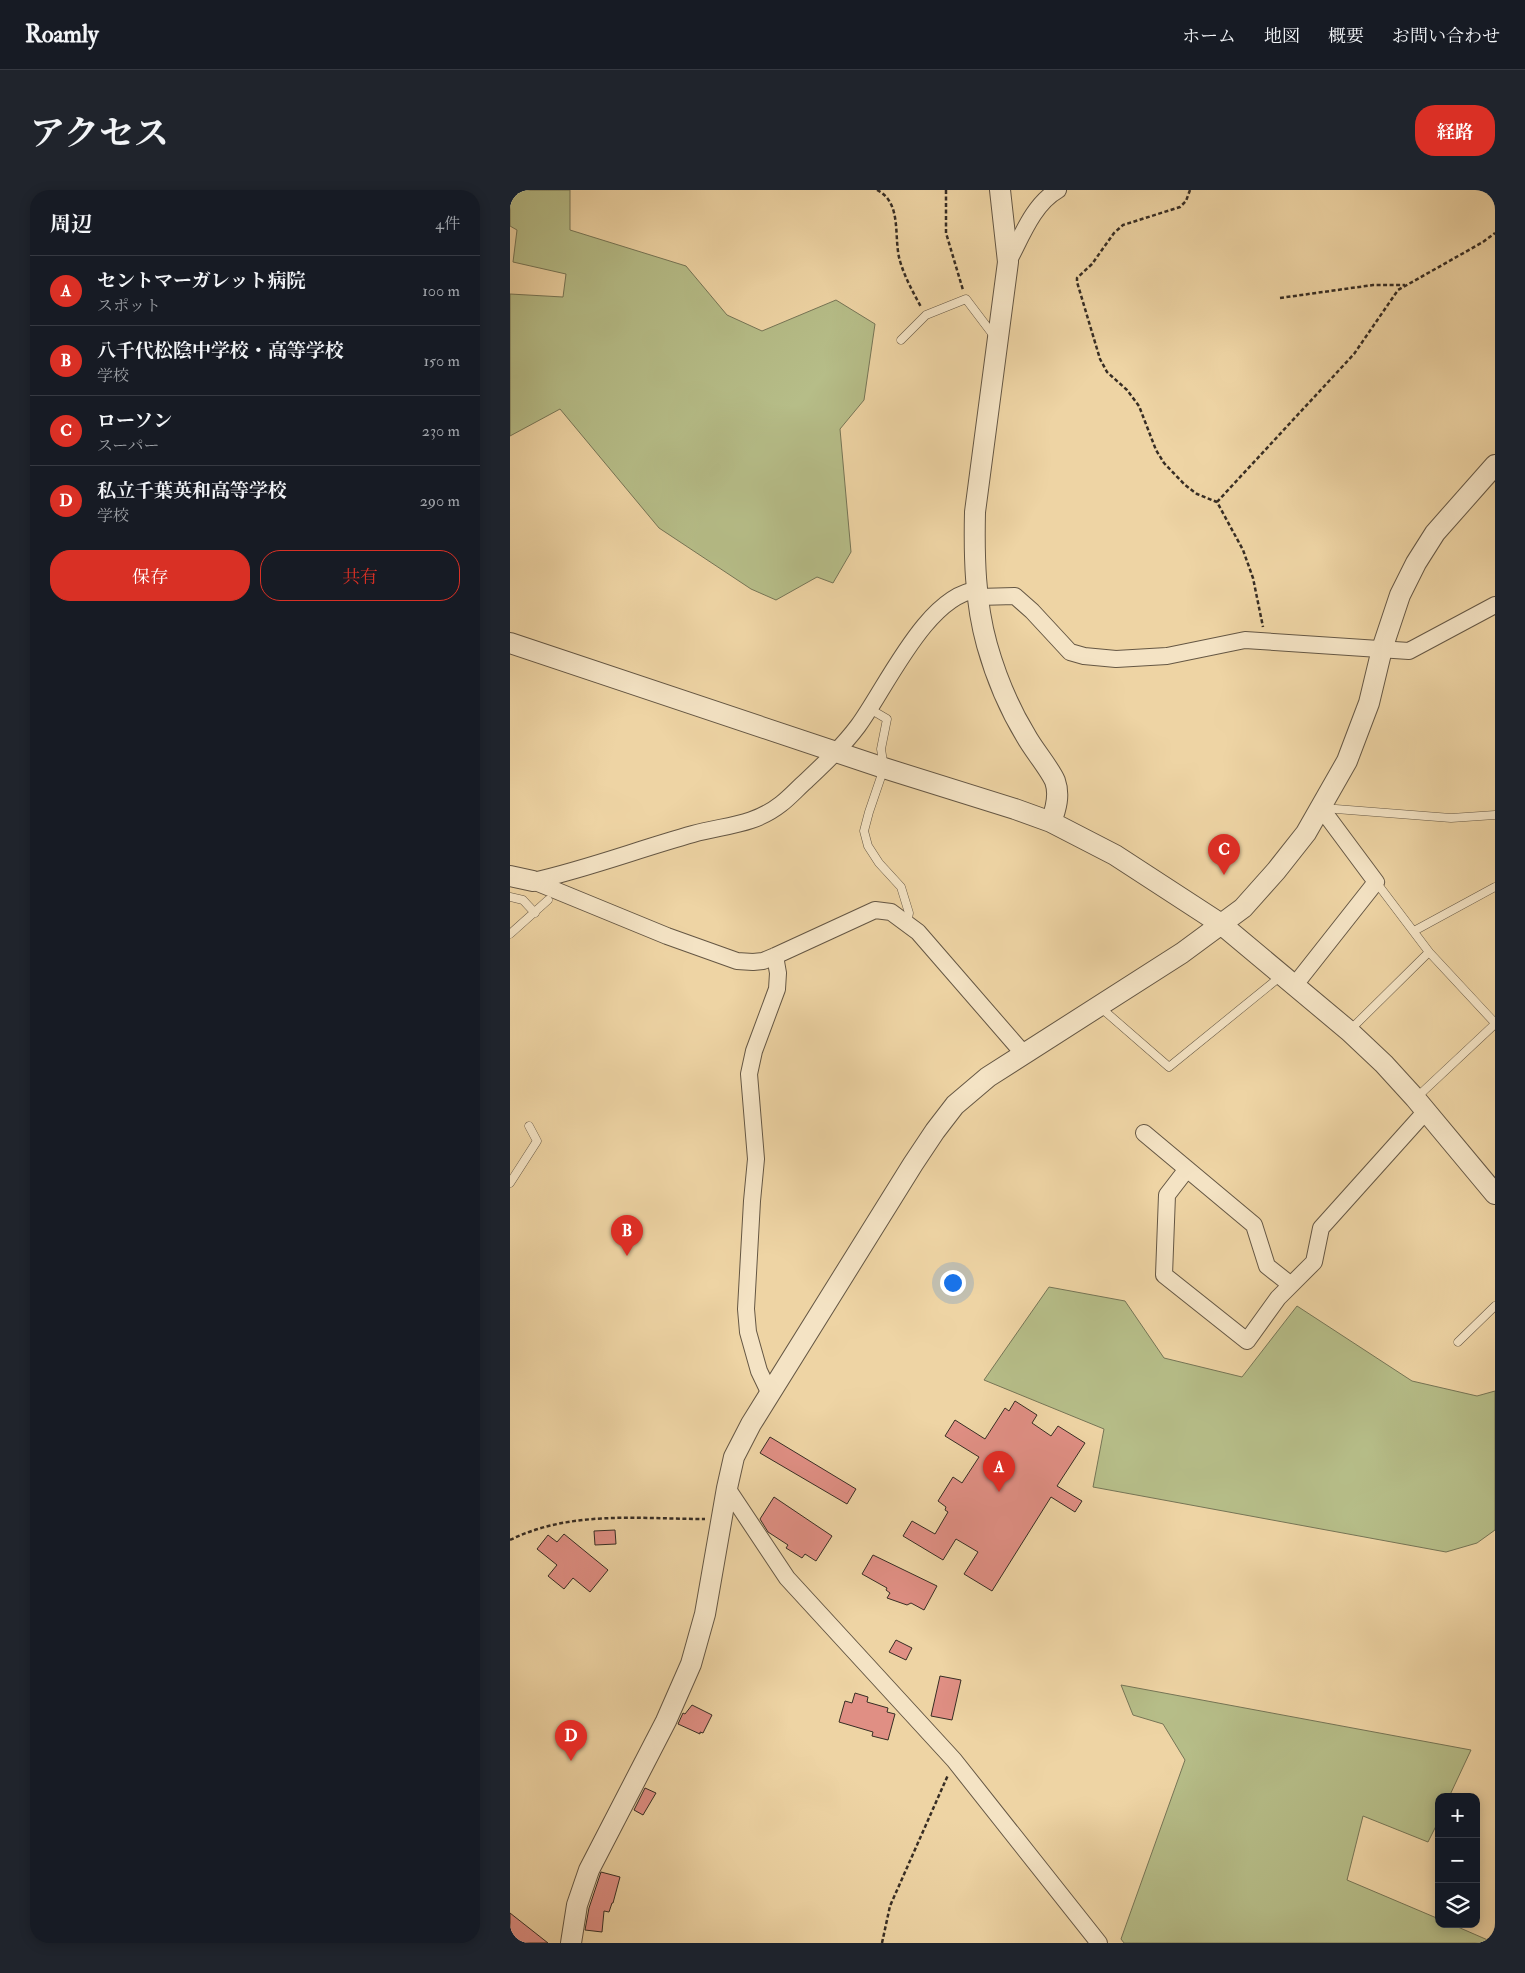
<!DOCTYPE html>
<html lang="ja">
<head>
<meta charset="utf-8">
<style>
	:root { --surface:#171b24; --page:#20242c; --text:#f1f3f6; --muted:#9ea1a6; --line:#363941; --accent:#d93025 }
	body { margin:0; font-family:"IM FELL Double Pica","Noto Serif JP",serif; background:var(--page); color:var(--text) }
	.controls { position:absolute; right:15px; bottom:15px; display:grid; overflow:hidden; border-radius:10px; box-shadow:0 2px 12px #0003 }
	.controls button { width:45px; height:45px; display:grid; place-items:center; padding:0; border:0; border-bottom:1px solid var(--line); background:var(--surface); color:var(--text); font:25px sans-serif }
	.you { position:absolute; left:442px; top:1092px; width:18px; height:18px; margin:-12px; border:4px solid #fff; border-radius:50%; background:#1a73e8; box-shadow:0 0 0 8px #1a73e833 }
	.badge { display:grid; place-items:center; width:32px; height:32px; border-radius:50%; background:var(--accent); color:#fff; font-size:16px; font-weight:700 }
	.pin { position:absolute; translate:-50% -41px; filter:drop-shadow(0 1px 2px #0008) }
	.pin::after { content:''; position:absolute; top:26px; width:18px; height:15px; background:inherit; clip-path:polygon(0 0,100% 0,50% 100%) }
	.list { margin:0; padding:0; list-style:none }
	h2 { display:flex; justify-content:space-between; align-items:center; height:65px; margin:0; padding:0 20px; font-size:21px }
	h2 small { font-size:16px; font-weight:400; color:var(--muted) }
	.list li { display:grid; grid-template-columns:32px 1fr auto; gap:15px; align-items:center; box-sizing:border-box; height:70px; padding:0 20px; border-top:1px solid var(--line) }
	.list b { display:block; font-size:19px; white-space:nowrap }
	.list p { margin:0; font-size:16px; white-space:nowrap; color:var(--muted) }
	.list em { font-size:16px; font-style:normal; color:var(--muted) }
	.actions { display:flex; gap:10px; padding:15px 20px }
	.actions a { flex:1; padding:11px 0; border:1px solid var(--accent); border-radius:20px; text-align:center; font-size:18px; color:var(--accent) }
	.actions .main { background:var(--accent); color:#fff }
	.icon { flex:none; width:28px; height:28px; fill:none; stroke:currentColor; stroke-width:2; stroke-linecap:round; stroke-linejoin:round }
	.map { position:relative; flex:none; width:985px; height:1753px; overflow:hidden; border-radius:20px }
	header { display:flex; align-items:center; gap:30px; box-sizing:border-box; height:70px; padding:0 25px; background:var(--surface); border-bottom:1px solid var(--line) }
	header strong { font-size:24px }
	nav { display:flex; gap:28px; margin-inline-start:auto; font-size:18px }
	.intro { display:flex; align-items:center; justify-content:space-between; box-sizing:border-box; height:120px; padding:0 30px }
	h1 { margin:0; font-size:35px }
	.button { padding:12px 22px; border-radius:20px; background:var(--accent); color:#fff; font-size:18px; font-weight:700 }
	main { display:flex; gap:30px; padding:0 30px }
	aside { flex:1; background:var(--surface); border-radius:20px; box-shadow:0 2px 12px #0003 }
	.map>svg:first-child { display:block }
</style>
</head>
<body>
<header>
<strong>Roamly</strong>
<nav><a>ホーム</a><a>地図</a><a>概要</a><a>お問い合わせ</a></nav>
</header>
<div class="intro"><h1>アクセス</h1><a class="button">経路</a></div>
<main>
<aside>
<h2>周辺<small>4件</small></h2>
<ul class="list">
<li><span class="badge">A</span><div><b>セントマーガレット病院</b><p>スポット</p></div><em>100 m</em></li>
<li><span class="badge">B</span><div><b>八千代松陰中学校・高等学校</b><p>学校</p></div><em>150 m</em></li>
<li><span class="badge">C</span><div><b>ローソン</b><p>スーパー</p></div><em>230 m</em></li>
<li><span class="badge">D</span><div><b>私立千葉英和高等学校</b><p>学校</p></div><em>290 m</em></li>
</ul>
<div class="actions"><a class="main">保存</a><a>共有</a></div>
</aside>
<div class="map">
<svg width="985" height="1753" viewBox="0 0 985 1753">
	<rect width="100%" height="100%" fill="#eed4a4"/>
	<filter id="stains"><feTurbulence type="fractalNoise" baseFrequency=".004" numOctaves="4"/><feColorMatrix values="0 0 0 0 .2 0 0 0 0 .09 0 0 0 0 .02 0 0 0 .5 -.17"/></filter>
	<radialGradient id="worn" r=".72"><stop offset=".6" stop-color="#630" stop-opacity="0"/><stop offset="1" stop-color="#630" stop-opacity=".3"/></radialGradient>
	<path fill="#b6bd88" stroke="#767556" d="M0,0H60V40L176,76L217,125L252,141L326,110L365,134L354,210L330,239L341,362L323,393L307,387L266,410L241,399L149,338L50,219L0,246V104L53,107L56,84L3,72L7,40L0,36Z
		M539,1097L615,1111L654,1168L732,1187L787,1116L902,1191L967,1206L985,1201V1340L967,1353L936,1362L583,1297L594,1239L474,1190Z
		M611,1495L961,1560L939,1607H929V1630L918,1652L853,1626L837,1690L929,1729V1734H941L980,1751L979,1753H614L611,1749L675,1570L653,1534L623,1525Z"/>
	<path fill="#e08f84" stroke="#372d24" d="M505,1211L527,1225L522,1233L541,1246L548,1236L575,1253L547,1296L572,1311L565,1322L541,1307L482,1401L454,1384L468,1362L446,1349L433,1370L393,1346L402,1331L425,1344L438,1322L435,1320L436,1317L428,1311L443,1287L452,1293L469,1267L435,1246L445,1230L475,1249L495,1218L499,1221Z
		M260,1247L346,1299L337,1314L250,1263Z
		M264,1307L322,1346L306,1371L295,1364L292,1368L276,1358L278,1355L258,1342L250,1329Z
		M105,1340L106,1354L85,1355L84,1341Z
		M54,1344L98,1380L80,1402L63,1388L54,1399L38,1386L47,1375L27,1359L38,1345L47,1352Z
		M363,1365L427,1396L414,1420L401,1413L397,1415L377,1408L380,1403L376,1400L377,1398L352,1384Z
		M386,1450L402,1458L396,1470L379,1462Z
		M430,1486L451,1490L442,1530L421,1526Z
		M345,1503L358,1507L357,1512L378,1518L377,1522L385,1524L378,1550L362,1546L363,1542L329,1532L335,1511L342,1513Z
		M182,1515L202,1525L193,1543L190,1542V1544L168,1534L173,1523L175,1524Z
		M135,1598L146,1603L133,1625L124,1620Z
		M91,1682L110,1687L103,1713H102L99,1722L94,1721L92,1742L75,1740L79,1718Z
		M0,1723L38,1753H0Z"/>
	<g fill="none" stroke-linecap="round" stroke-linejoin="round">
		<g stroke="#655744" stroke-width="9">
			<path id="service" d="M391,150L416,125L456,109L484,146
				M360,519L377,529L371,559L374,578L359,622L354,641L358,656L369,673L391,697L399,723L397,733
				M813,618L941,628L985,625
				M866,692L919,762L985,833
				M0,707L13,710L25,723
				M904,741L985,697
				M0,744L38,710
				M590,817L659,877L771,786
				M840,840L919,762
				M906,908L985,834
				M0,993L27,951L19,936
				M948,1152L985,1116"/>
		</g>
		<g stroke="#655744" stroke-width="18">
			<path id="minor" d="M498,72C511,48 523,14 548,0
				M468,407L505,406L522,421L560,462L574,466L606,469L657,466L735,450L899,461L985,415
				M23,691L157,746L227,771L243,772L253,771L265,766L365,720L381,722L408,742L513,863
				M23,691C77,679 129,659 183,644C215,635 243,636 271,614C280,607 288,598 296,591C315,573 333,556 348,536C376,498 417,405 467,400
				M784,796L866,692L811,618
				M634,943L744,1035L757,1076L781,1095
				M677,979L657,1005L654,1085L737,1151L768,1108L804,1072L811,1038L916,921
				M260,1204L249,1181L238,1142L236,1119L242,1011L246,969L239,884L244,861L267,799L268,783L265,766
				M217,1298L277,1388L444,1570L589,1753"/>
		</g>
		<g stroke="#655744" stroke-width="22">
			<path id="tertiary" d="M490,0L498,72L465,322C464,367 465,412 477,455C486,487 499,518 516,546C523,559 540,579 545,591C550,605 546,619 541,632
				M0,453L374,578L505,619L541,632L605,665L711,734L839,841L874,874L905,908L985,1004
				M0,686L23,691
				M61,1753L67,1715L79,1680L156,1531L181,1474L195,1424L217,1298L224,1267L241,1234L403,974L425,941L445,915L478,887L672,763L733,718L766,681L796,643L837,571L859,513L872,459L890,405L906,373L925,343L985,275"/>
		</g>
		<path stroke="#372d24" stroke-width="2.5" stroke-dasharray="4 2.5" stroke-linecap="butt" d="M367,0C393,13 383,48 390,71C395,88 403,102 411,117
			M436,0V43L453,100
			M680,0L676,11L670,17L613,35L604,43L582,74L567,88V92L590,169L597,182L617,200L629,216L646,260L654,273L675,295L687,304L707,312L733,360L743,388L753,437
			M770,108L863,95H895
			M707,312L844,164L888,100L973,52L985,43
			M0,1350C61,1320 129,1329 195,1329
			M372,1753L380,1716L438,1585"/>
		<use href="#service" stroke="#f4e3c4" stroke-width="8"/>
		<use href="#minor" stroke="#f4e3c4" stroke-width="16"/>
		<use href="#tertiary" stroke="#f4e3c4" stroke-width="20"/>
	</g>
	<rect width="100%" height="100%" filter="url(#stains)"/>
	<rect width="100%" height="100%" fill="url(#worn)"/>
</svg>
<div class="controls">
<button>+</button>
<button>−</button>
<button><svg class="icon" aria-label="layers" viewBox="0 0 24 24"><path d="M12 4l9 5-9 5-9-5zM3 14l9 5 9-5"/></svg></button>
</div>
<div class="you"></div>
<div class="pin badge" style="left:489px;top:1302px">A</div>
<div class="pin badge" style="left:117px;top:1066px">B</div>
<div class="pin badge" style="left:714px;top:685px">C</div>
<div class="pin badge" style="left:61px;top:1571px">D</div>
</div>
</main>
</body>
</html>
